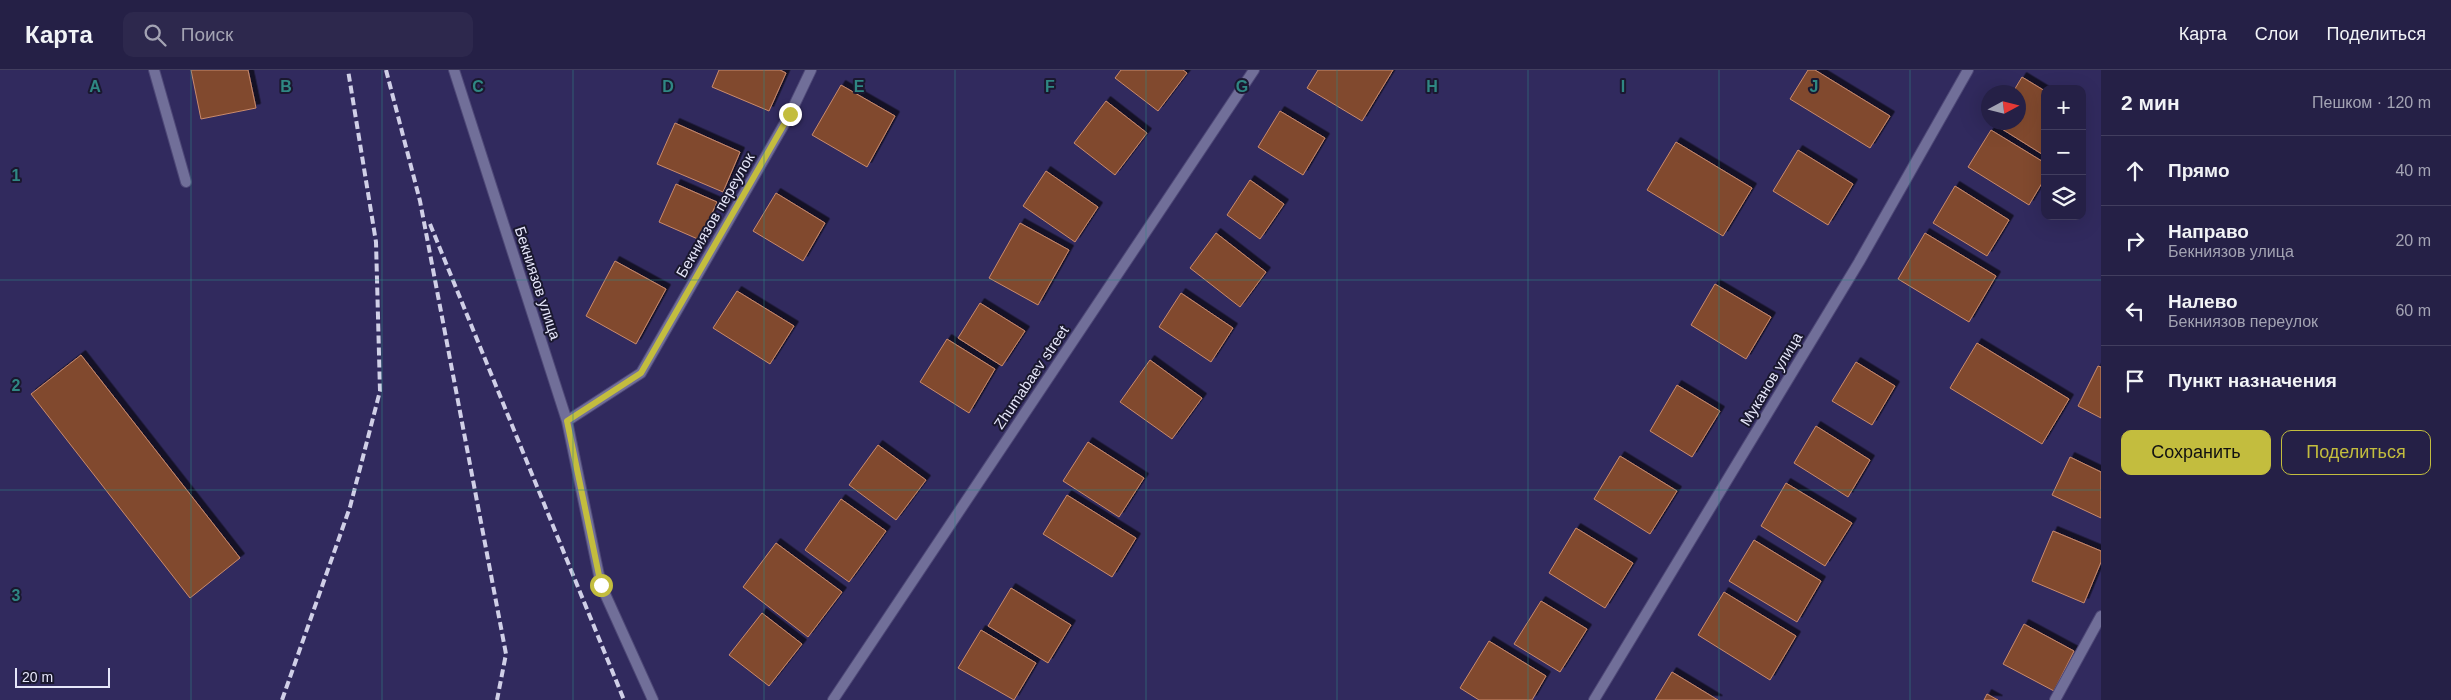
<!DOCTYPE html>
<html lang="ru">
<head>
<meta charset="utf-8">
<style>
	:root { --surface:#252046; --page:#2d284d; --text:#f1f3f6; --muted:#a3a3b3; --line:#423e5f; --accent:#c3bd3e }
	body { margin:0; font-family:Helvetica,sans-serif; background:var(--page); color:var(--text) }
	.controls { position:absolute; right:15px; top:15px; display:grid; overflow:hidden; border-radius:10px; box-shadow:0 5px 20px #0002 }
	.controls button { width:45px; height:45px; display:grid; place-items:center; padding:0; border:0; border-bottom:1px solid var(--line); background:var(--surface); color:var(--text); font:25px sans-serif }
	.compass { position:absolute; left:1981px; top:15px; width:45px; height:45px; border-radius:50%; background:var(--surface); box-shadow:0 5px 20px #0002; rotate:83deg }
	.scale { position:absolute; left:15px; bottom:12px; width:95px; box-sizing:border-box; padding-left:5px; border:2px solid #e6e6fa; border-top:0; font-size:14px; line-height:18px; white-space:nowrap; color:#e6e6fa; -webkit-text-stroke:4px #1a182f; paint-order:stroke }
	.stop { position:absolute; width:15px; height:15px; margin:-11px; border:4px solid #c3bd3e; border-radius:50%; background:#fff }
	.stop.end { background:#c3bd3e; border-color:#fff; box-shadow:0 1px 5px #0008 }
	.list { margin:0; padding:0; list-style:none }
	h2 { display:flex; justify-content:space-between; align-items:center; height:65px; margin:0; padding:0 20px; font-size:21px }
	h2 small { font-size:16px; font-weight:400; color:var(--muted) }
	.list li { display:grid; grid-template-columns:32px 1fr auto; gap:15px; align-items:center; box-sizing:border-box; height:70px; padding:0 20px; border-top:1px solid var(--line) }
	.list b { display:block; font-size:19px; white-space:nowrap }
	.list p { margin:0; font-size:16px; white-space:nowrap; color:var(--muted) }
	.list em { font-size:16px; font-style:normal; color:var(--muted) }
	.actions { display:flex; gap:10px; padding:15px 20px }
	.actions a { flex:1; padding:11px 0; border:1px solid var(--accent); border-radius:10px; text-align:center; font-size:18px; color:var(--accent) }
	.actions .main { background:var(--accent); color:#111 }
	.icon { flex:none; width:28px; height:28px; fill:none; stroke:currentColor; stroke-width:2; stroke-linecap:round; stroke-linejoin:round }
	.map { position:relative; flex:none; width:2101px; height:630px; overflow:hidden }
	header { display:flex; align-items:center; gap:30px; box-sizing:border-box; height:70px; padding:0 25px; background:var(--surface); border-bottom:1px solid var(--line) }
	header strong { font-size:24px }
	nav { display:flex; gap:28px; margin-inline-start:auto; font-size:18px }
	.search { width:350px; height:45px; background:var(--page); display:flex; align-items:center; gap:12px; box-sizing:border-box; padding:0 18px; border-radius:10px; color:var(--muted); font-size:19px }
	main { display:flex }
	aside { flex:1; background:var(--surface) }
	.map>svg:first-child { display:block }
</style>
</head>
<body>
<header>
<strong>Карта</strong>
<div class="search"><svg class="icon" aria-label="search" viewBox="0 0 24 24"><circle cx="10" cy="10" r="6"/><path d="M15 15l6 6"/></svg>Поиск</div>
<nav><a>Карта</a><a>Слои</a><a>Поделиться</a></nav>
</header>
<main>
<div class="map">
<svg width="2101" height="630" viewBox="0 0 2101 630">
	<defs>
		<filter id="shadow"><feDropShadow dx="4.5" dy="-4.5" stdDeviation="0" flood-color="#0009"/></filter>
	</defs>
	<rect width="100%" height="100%" fill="#312a5e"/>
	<path fill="#814a2f" stroke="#ca8a6c" filter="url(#shadow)" d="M191,0H248L256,38L201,49Z
		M719,0H780L786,3L769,41L712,17Z
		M1121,0H1183L1187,3L1158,41L1115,8Z
		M1318,0H1393L1362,51L1307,18Z
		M1808,0H1815L1890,46L1870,78L1790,29Z
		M2022,7L2045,21V86L1994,54L2018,52V22H2013Z
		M841,15L895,46L867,97L812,65Z
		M1106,31L1147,63L1115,105L1074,73Z
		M1280,41L1325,68L1303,105L1258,77Z
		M675,53L740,82L723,122L657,94Z
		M1991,60L2045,93V108L2029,135L1968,97Z
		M1676,72L1752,118L1723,166L1647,120Z
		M1798,80L1853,114L1828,155L1773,121Z
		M1046,101L1098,137L1075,172L1023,136Z
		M1250,110L1284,134L1260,169L1227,145Z
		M676,114L717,132L700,170L659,152Z
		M1955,116L2009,150L1987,186L1933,153Z
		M776,123L825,153L803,191L753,161Z
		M1020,153L1069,180L1038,235L989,208Z
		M1216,163L1266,202L1240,237L1190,198Z
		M1925,163L1996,206L1969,252L1898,209Z
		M615,191L666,219L636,274L586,246Z
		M1715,214L1771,247L1746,289L1691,255Z
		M737,221L794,256L770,294L713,258Z
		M1181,223L1233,258L1211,292L1159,257Z
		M980,233L1025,261L1002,296L958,268Z
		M947,269L995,299L969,343L920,312Z
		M1977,273L2069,329L2042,374L1950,318Z
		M81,285L240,488L190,528L31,324Z
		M1150,290L1202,328L1172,369L1120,332Z
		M1856,292L1895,316L1872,355L1832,331Z
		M2098,296L2101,297V348L2078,336Z
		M1677,315L1720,341L1692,387L1650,361Z
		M1816,356L1870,390L1848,427L1794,393Z
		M1088,372L1144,408L1119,447L1063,411Z
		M878,375L926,410L896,450L849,415Z
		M1620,386L1677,421L1650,464L1594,429Z
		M2070,387L2101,402V448L2052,425Z
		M1786,413L1852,453L1825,496L1761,456Z
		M1067,425L1136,468L1112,507L1043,464Z
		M841,429L886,461L849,512L805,480Z
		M1576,458L1633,493L1605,538L1549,503Z
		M2053,461L2101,481V492L2084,533L2032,511Z
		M1754,470L1821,511L1797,552L1729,511Z
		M776,473L842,522L808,567L743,517Z
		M1011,518L1071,555L1048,593L988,556Z
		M1724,522L1796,566L1770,610L1698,565Z
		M1541,531L1587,559L1560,602L1514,574Z
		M762,543L802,574L769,616L729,585Z
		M2024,554L2074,581L2054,621L2003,594Z
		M981,560L1036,593L1014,630L958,598Z
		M1489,571L1546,606L1532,630H1479L1460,618Z
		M1672,602L1718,630H1655Z
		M1987,624L1998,630H1984Z"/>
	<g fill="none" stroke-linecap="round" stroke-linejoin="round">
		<g stroke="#4e4877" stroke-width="12">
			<path id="lane" d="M154,0L186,112"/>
		</g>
		<g stroke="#4e4877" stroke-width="12">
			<path id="street" d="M454,0L567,351L641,303L790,44L811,0
				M567,351L601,515L653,630
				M833,630L1254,0
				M1594,630L1859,192L1968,0
				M2055,630L2101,546"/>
		</g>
		<use href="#lane" stroke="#716f99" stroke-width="10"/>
		<use href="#street" stroke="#716f99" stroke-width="10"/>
		<path stroke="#d0cfe7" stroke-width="4" stroke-dasharray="8 4" stroke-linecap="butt" d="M386,0L420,131L506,584L497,630
			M430,154L624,630
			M282,630L350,437L380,321L376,172L348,0"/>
	</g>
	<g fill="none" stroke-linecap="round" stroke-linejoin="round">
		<path stroke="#c3bd3e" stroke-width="6" d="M601,515L567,351L641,303L790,44"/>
	</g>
	<path fill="none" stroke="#2f8783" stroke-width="1" stroke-opacity="0.55" d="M191,0V630M382,0V630M573,0V630M764,0V630M955,0V630M1146,0V630M1337,0V630M1528,0V630M1719,0V630M1910,0V630M0,210H2101M0,420H2101"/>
	<g text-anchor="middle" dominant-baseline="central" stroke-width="4" stroke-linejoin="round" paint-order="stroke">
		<g font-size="15" fill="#e6e6fa" stroke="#1a182f">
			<text transform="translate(715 145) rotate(-60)">Бекниязов переулок</text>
			<text transform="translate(538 213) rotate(72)">Бекниязов улица</text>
			<text transform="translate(1031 307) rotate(-56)">Zhumabaev street</text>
			<text transform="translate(1771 309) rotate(-59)">Муканов улица</text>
		</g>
	</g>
	<g font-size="16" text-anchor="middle" font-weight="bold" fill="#2f8783" stroke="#1a182f" stroke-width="4" stroke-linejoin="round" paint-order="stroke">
		<text x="95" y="22">A</text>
		<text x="286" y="22">B</text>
		<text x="478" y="22">C</text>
		<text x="668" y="22">D</text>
		<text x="859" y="22">E</text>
		<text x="1050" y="22">F</text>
		<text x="1242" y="22">G</text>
		<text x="1432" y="22">H</text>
		<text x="1623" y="22">I</text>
		<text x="1814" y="22">J</text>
		<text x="16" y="111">1</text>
		<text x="16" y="321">2</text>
		<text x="16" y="531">3</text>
	</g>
</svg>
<div class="controls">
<button>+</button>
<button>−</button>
<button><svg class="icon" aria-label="layers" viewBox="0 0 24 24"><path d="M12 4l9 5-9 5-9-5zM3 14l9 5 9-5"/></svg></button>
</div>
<svg class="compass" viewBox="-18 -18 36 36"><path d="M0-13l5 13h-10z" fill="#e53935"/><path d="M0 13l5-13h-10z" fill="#a3a3b3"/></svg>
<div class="scale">20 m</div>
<div class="stop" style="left:601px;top:515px"></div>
<div class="stop end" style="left:790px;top:44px"></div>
</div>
<aside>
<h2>2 мин<small>Пешком · 120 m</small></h2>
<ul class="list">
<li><svg class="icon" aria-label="ahead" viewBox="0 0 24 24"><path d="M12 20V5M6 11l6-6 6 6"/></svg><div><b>Прямо</b></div><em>40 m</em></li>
<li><svg class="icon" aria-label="right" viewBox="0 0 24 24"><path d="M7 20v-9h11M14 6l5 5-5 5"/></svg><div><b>Направо</b><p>Бекниязов улица</p></div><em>20 m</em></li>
<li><svg class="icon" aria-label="left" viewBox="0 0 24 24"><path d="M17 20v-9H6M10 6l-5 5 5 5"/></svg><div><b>Налево</b><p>Бекниязов переулок</p></div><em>60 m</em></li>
<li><svg class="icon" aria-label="arrive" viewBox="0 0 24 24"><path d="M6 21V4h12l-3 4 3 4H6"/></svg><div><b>Пункт назначения</b></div></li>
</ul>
<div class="actions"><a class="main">Сохранить</a><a>Поделиться</a></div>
</aside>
</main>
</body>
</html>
